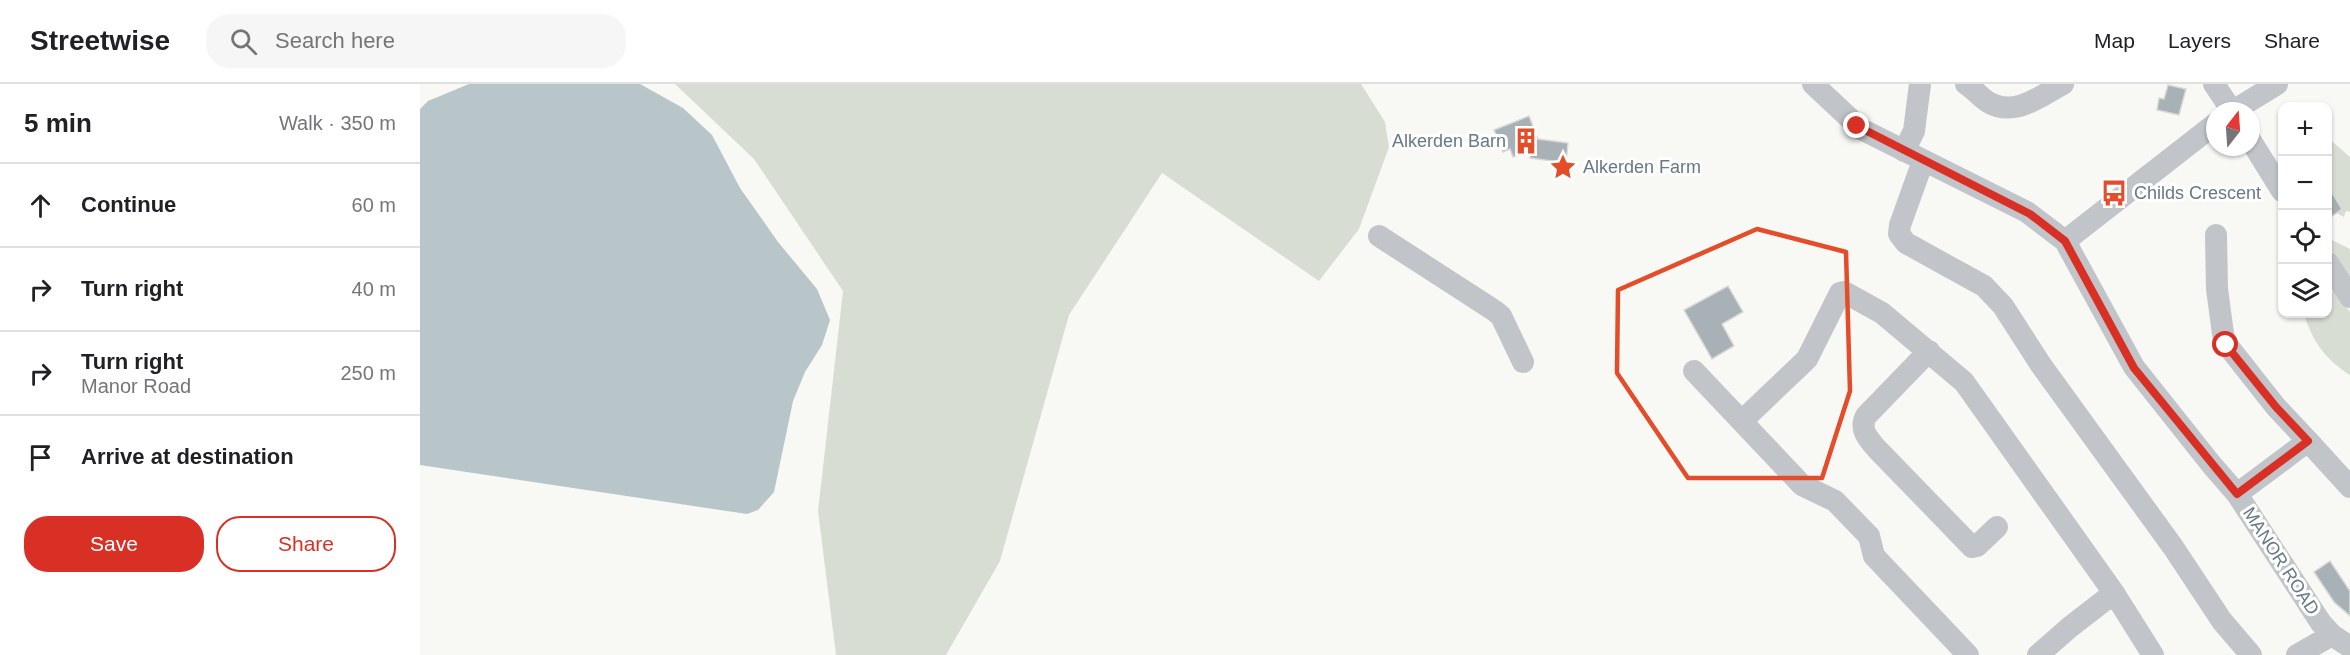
<!DOCTYPE html>
<html lang="en">
<head>
<meta charset="utf-8">
<style>
	:root { --surface:#fff; --page:#f6f6f6; --text:#202124; --muted:#757577; --line:#e0e0e0; --accent:#d93025 }
	body { margin:0; font-family:Helvetica,sans-serif; background:var(--page); color:var(--text) }
	.controls { position:absolute; right:18px; top:18px; display:grid; overflow:hidden; border-radius:12px; box-shadow:0 2px 4px #0004 }
	.controls button { width:54px; height:54px; display:grid; place-items:center; padding:0; border:0; border-bottom:2px solid var(--line); background:var(--surface); color:var(--text); font:30px sans-serif }
	.compass { position:absolute; left:1786px; top:18px; width:54px; height:54px; border-radius:50%; background:var(--surface); box-shadow:0 2px 4px #0004; rotate:17deg }
	.stop { position:absolute; width:18px; height:18px; margin:-14px; border:4px solid #d93025; border-radius:50%; background:#fff }
	.stop.end { background:#d93025; border-color:#fff; box-shadow:0 2px 6px #0008 }
	.list { margin:0; padding:0; list-style:none }
	h2 { display:flex; justify-content:space-between; align-items:center; height:78px; margin:0; padding:0 24px; font-size:26px }
	h2 small { font-size:20px; font-weight:400; color:var(--muted) }
	.list li { display:grid; grid-template-columns:39px 1fr auto; gap:18px; align-items:center; box-sizing:border-box; height:84px; padding:0 24px; border-top:2px solid var(--line) }
	.list b { display:block; font-size:22px; white-space:nowrap }
	.list p { margin:0; font-size:20px; white-space:nowrap; color:var(--muted) }
	.list em { font-size:20px; font-style:normal; color:var(--muted) }
	.actions { display:flex; gap:12px; padding:18px 24px }
	.actions a { flex:1; padding:14px 0; border:2px solid var(--accent); border-radius:24px; text-align:center; font-size:21px; color:var(--accent) }
	.actions .main { background:var(--accent); color:#fff }
	.icon { flex:none; width:33px; height:33px; fill:none; stroke:currentColor; stroke-width:2; stroke-linecap:round; stroke-linejoin:round }
	.map { position:relative; flex:none; width:1930px; height:571px; overflow:hidden }
	header { display:flex; align-items:center; gap:36px; box-sizing:border-box; height:84px; padding:0 30px; background:var(--surface); border-bottom:2px solid var(--line) }
	header strong { font-size:28px }
	nav { display:flex; gap:33px; margin-inline-start:auto; font-size:21px }
	.search { width:420px; height:54px; background:var(--page); display:flex; align-items:center; gap:15px; box-sizing:border-box; padding:0 21px; border-radius:24px; color:var(--muted); font-size:22px }
	main { display:flex }
	aside { flex:1; background:var(--surface) }
	.map>svg:first-child { display:block }
</style>
</head>
<body>
<header>
<strong>Streetwise</strong>
<div class="search"><svg class="icon" aria-label="search" viewBox="0 0 24 24"><circle cx="10" cy="10" r="6"/><path d="M15 15l6 6"/></svg>Search here</div>
<nav><a>Map</a><a>Layers</a><a>Share</a></nav>
</header>
<main>
<aside>
<h2>5 min<small>Walk · 350 m</small></h2>
<ul class="list">
<li><svg class="icon" aria-label="ahead" viewBox="0 0 24 24"><path d="M12 20V5M6 11l6-6 6 6"/></svg><div><b>Continue</b></div><em>60 m</em></li>
<li><svg class="icon" aria-label="right" viewBox="0 0 24 24"><path d="M7 20v-9h11M14 6l5 5-5 5"/></svg><div><b>Turn right</b></div><em>40 m</em></li>
<li><svg class="icon" aria-label="right" viewBox="0 0 24 24"><path d="M7 20v-9h11M14 6l5 5-5 5"/></svg><div><b>Turn right</b><p>Manor Road</p></div><em>250 m</em></li>
<li><svg class="icon" aria-label="arrive" viewBox="0 0 24 24"><path d="M6 21V4h12l-3 4 3 4H6"/></svg><div><b>Arrive at destination</b></div></li>
</ul>
<div class="actions"><a class="main">Save</a><a>Share</a></div>
</aside>
<div class="map">
<svg width="1930" height="571" viewBox="0 0 1930 571">
	<rect width="100%" height="100%" fill="#f8f8f5"/>
	<path fill="#d8ddd4" d="M255,0H941L965,38L969,63L939,145L899,197L742,89L649,231L580,477L526,571H416L398,427L423,207L334,75Z
		M1908,54L1930,73V128L1926,127L1924,133L1916,129L1913,123L1918,120L1908,102Z
		M1908,154L1930,165V197L1908,161Z
		M1908,208H1915L1930,228V291C1906,276 1892,257 1884,230H1908Z"/>
	<path fill="#b8c5c9" d="M49,0H220L263,24L292,51L320,104L358,158L397,205L410,236L402,261L385,288L373,317L354,408L338,426L327,430L0,381V25L8,17Z"/>
	<path fill="#a8b1b6" stroke="#dad9d7" stroke-width="1.5" d="M1748,1L1766,5L1759,31L1737,26L1739,14L1744,15Z
		M1109,32L1118,55L1148,59L1146,79L1110,74L1111,66L1093,73L1090,65L1083,68L1074,46Z
		M1908,102L1922,125L1908,135Z
		M1308,202L1323,228L1302,240L1314,262L1292,275L1264,226Z
		M1910,477L1930,507V532L1914,518L1894,488Z"/>
	<g fill="none" stroke-linecap="round" stroke-linejoin="round">
		<path stroke="#c1c5c9" stroke-width="22" d="M1393,0L1441,45L1607,128L1645,157L1714,283L1791,380L1817,410L1901,539L1912,551L1930,563
			M1546,0C1554,5 1560,13 1568,18C1595,34 1620,12 1643,0
			M1794,0L1812,27
			M1813,27L1857,0
			M1831,57L1862,107
			M1484,67L1494,47L1500,0
			M1503,77L1480,141L1479,150L1486,159L1564,202L1583,222L1621,281L1753,463L1802,537L1831,571
			M1796,151L1797,205L1804,257L1856,323L1888,357L1817,410
			M959,152L1075,227L1081,232L1103,278
			M1645,157L1795,40
			M1908,179L1930,213
			M1509,267L1446,332C1439,345 1448,355 1457,365L1552,463L1557,462L1577,443
			M1274,287L1382,401L1415,417L1449,452L1454,472L1548,571
			M1322,337L1387,275L1420,209L1424,208L1462,229L1544,298L1694,509L1733,571
			M1888,357L1930,403
			M1618,571L1650,543L1694,509
			M1877,571L1912,551"/>
	</g>
	<g fill="none" stroke-linecap="round" stroke-linejoin="round">
		<path stroke="#d93025" stroke-width="8" d="M1437,42L1610,130L1645,157L1714,284L1817,410L1888,357L1856,323L1806,261"/>
	</g>
	<path fill="none" stroke="#e44d29" stroke-width="4.5" stroke-linejoin="round" d="M1337,145L1426,168L1430,307L1402,394H1268L1197,289L1198,206Z"/>
	<defs>
		<g id="building-bare" transform="scale(2.07)"><path d="M-4-6H4V6H1V3H-1V6H-4ZM-2.5-4.3h1.7v1.8h-1.7ZM.8-4.3h1.7v1.8H.8ZM-2.5-1h1.7V.8h-1.7ZM.8-1h1.7V.8H.8Z" fill="#e44d29" stroke="#fff" stroke-width="2.5" paint-order="stroke"/></g>
		<g id="sight-bare" transform="scale(2.07)"><path d="M0-6L1.8-2.2L6-1.7L2.9 1.2L3.7 5.4L0 3.3L-3.7 5.4L-2.9 1.2L-6-1.7L-1.8-2.2Z" fill="#e44d29" stroke="#fff" stroke-width="2.5" paint-order="stroke"/></g>
		<g id="bus-bare" transform="scale(2.07)"><path d="M-5-6H5V4H4V6H2V4H-2V6H-4V4H-5ZM-3.5-4V0h7V-4ZM-3.5 1.2v1.5H-2V1.2ZM2 1.2v1.5H3.5V1.2Z" fill="#e44d29" stroke="#fff" stroke-width="2.5" paint-order="stroke"/></g>
	</defs>
	<g fill-rule="evenodd">
		<use href="#building-bare" x="1106" y="57"/>
		<use href="#sight-bare" x="1143" y="83"/>
		<use href="#bus-bare" x="1694" y="109"/>
	</g>
	<g text-anchor="middle" dominant-baseline="central" stroke-width="6" stroke-linejoin="round" paint-order="stroke">
		<g font-size="18" fill="#677986" stroke="#fff" text-anchor="start">
			<text x="1086" y="57" text-anchor="end">Alkerden Barn</text>
			<text x="1163" y="83">Alkerden Farm</text>
			<text x="1714" y="109">Childs Crescent</text>
		</g>
		<g font-size="18" fill="#677986" stroke="#fff">
			<text transform="translate(1861 477) rotate(57)">MANOR ROAD</text>
		</g>
	</g>
</svg>
<div class="controls">
<button>+</button>
<button>−</button>
<button><svg class="icon" aria-label="locate" viewBox="0 0 24 24"><circle cx="12" cy="12" r="6"/><path d="M12 2v4M12 18v4M2 12h4M18 12h4"/></svg></button>
<button><svg class="icon" aria-label="layers" viewBox="0 0 24 24"><path d="M12 4l9 5-9 5-9-5zM3 14l9 5 9-5"/></svg></button>
</div>
<svg class="compass" viewBox="-18 -18 36 36"><path d="M0-13l5 13h-10z" fill="#e53935"/><path d="M0 13l5-13h-10z" fill="#757577"/></svg>
<div class="stop" style="left:1806px;top:261px"></div>
<div class="stop end" style="left:1437px;top:42px"></div>
</div>
</main>
</body>
</html>
